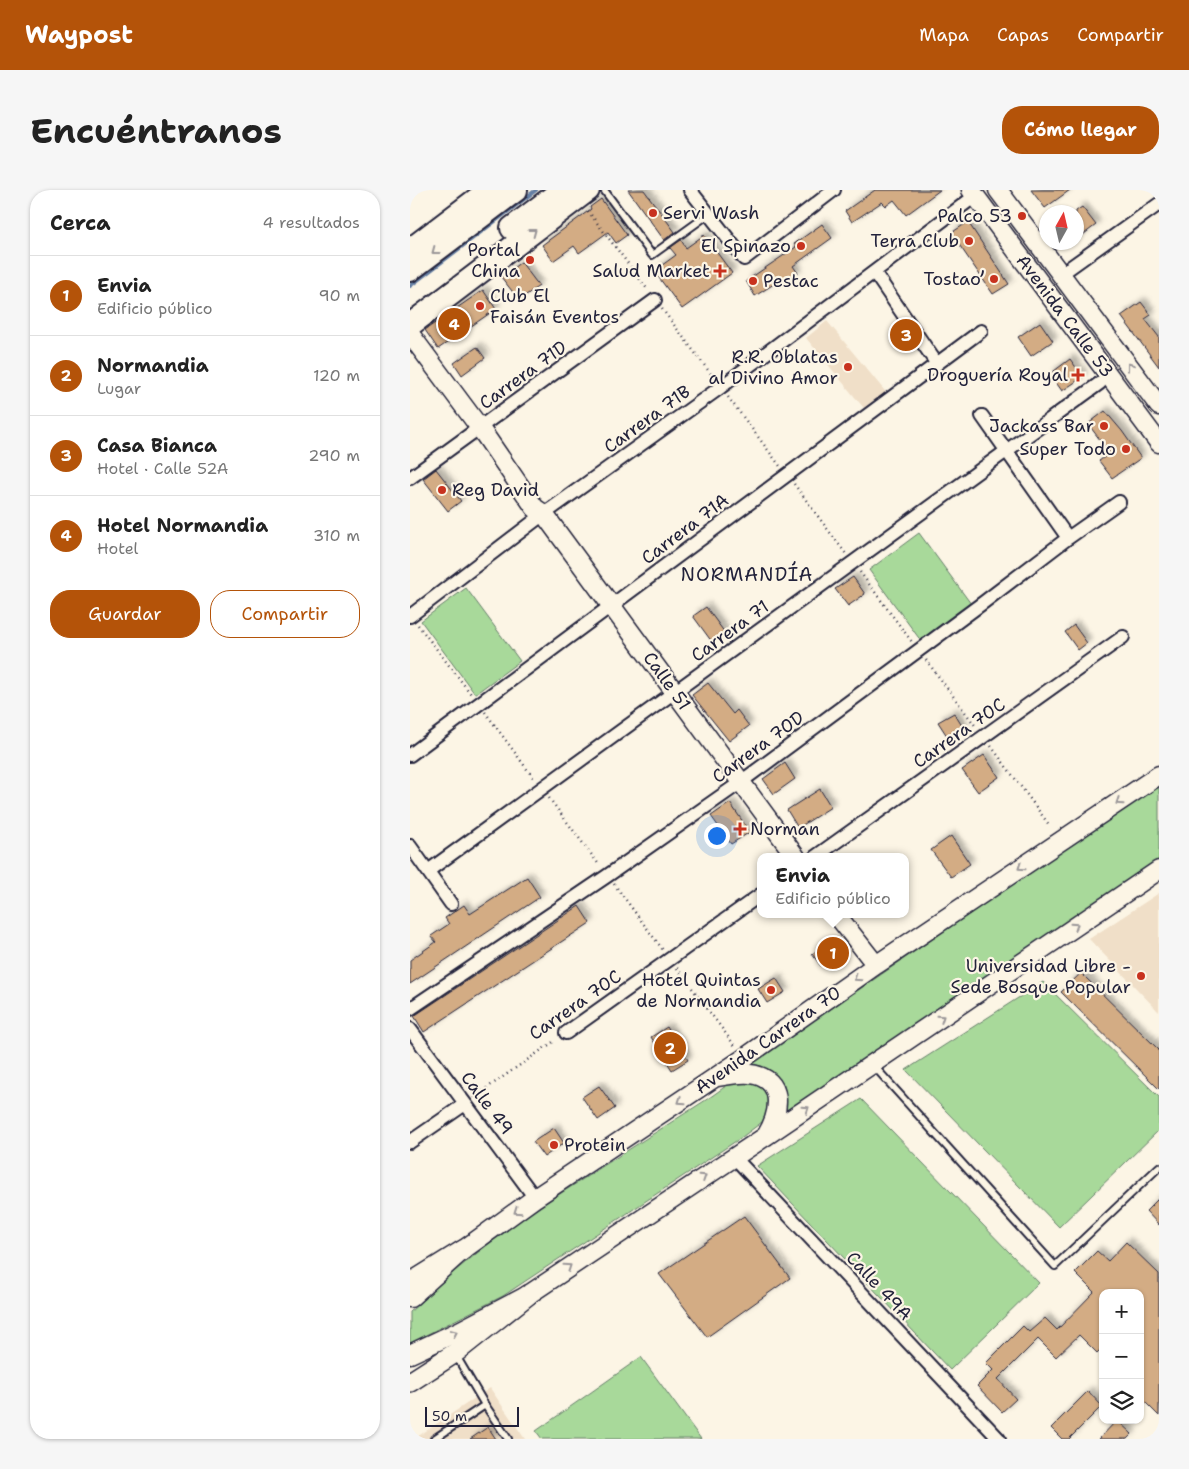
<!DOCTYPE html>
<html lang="es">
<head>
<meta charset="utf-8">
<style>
	:root { --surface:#fff; --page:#f6f6f6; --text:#222; --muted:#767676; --line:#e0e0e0; --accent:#b45309 }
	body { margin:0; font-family:"Shantell Sans",sans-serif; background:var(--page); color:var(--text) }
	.controls { position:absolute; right:15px; bottom:15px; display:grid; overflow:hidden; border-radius:10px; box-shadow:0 1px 4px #0004 }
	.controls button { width:45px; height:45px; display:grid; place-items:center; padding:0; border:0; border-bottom:1px solid var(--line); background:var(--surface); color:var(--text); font:25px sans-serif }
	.compass { position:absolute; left:629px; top:15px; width:45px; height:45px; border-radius:50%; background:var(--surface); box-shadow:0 1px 4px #0004; rotate:8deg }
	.scale { position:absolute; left:15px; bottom:12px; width:94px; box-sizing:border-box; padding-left:5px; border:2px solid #22223b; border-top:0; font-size:14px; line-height:18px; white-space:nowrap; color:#22223b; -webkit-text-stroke:4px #fcf5e5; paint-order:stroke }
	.you { position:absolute; left:306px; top:645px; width:18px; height:18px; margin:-12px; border:4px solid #fff; border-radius:50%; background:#1a73e8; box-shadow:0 0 0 8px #1a73e833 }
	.badge { display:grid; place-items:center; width:32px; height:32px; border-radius:50%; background:var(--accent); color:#fff; font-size:16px; font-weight:700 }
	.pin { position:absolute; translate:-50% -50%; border:2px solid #fff; box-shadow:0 1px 5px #0006 }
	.popup { position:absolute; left:347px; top:663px; width:152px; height:65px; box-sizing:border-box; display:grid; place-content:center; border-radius:10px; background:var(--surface); filter:drop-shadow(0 1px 4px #0005); font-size:16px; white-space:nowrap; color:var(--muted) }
	.popup b { font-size:19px; color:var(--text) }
	.popup::after { content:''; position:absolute; left:50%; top:100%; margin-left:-10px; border:10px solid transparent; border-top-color:var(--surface) }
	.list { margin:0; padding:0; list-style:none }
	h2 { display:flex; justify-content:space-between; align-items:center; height:65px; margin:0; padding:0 20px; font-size:21px }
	h2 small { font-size:16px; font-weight:400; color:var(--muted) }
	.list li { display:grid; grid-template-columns:32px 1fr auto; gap:15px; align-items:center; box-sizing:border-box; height:80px; padding:0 20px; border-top:1px solid var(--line) }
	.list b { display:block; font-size:19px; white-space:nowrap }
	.list p { margin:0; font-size:16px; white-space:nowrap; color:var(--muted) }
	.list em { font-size:16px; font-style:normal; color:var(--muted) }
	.actions { display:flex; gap:10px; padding:15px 20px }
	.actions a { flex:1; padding:11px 0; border:1px solid var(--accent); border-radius:20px; text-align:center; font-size:18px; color:var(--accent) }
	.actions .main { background:var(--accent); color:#fff }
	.icon { flex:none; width:28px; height:28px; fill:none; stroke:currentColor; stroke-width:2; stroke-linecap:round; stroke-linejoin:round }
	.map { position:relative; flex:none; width:749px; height:1249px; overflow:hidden; border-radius:20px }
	header { display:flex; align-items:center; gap:30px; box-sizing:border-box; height:70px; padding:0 25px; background:var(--accent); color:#fff }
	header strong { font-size:24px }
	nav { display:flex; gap:28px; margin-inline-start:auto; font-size:18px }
	.intro { display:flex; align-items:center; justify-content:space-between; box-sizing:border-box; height:120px; padding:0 30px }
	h1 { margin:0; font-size:35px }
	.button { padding:12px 22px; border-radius:20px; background:var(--accent); color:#fff; font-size:18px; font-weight:700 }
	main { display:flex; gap:30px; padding:0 30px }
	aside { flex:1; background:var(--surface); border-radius:20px; box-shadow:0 1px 4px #0004 }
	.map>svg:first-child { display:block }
</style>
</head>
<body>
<header>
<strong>Waypost</strong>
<nav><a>Mapa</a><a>Capas</a><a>Compartir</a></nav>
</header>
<div class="intro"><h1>Encuéntranos</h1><a class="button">Cómo llegar</a></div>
<main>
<aside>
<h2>Cerca<small>4 resultados</small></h2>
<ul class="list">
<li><span class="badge">1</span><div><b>Envia</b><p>Edificio público</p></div><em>90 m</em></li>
<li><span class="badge">2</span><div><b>Normandia</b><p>Lugar</p></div><em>120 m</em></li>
<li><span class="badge">3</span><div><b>Casa Bianca</b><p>Hotel · Calle 52A</p></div><em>290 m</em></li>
<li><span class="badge">4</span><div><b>Hotel Normandia</b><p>Hotel</p></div><em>310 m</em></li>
</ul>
<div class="actions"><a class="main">Guardar</a><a>Compartir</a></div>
</aside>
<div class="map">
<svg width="749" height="1249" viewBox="0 0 749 1249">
	<defs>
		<filter id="shadow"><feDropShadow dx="4.5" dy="-4.5" stdDeviation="2.5" flood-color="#0004"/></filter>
	</defs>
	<rect width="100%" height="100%" fill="#fcf5e5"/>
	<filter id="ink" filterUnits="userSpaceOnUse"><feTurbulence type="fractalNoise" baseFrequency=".02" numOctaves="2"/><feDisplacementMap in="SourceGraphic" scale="10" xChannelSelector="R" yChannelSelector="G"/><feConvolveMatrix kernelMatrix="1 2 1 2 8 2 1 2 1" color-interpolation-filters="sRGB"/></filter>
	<g filter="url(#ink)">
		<path fill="#f0dfc8" d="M417,131L479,206L458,223L396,148Z
			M749,703V822L679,749Z
			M80,1198L115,1249H4Z"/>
		<path fill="#a8d99a" stroke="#657e6a" d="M509,343L564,418L514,455L459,380Z
			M56,398L110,471L65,504L11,431Z
			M749,594V671L374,924L354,878L342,873Z
			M633,792L749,907V940L649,1037L496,880Z
			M323,891H342L360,903L356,929L332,947L93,1106L0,1153V1122L40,1085L103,1034L299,908Z
			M451,909L629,1093L540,1180L347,976Z
			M231,1167L291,1249H132L126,1241Z"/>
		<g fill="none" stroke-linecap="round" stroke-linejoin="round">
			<path stroke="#657fa4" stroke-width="4" d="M0,96L126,0"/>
		</g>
		<path fill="#d3ac84" stroke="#22223b" filter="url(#shadow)" d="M218,0H234L265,42L254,50Z
			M465,0H530L496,25L484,10L476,16L472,12L442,32L435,21Z
			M621,0H660L635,18Z
			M191,9L217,45L206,53L198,42L169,63L164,56L143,71L132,55L181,19L180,17Z
			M672,17L686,35L666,50V21Z
			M558,32L599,94L583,104L541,43Z
			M412,34L422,48L383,76L388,83L377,90L375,87L345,106L336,91L386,57L384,54Z
			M294,45L322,83L272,119L244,81L266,65L260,58L271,50L276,58Z
			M111,72L129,96L109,110L91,87Z
			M73,100L86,119L28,159L15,140Z
			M731,112L741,125L735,129L749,147V177L711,126Z
			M630,132L643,151L621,166L608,147Z
			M67,157L75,168L52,185L44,173Z
			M660,169L673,187L652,201L640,184Z
			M695,221L712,241L731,268L702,288L689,271L700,263L678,234Z
			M26,279L51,311L38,321L13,289Z
			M443,387L455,404L438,416L425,399Z
			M296,417L315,443L302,452L283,426Z
			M664,435L677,453L668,460L655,442Z
			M298,493L323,524L327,520L339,536L319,551L282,505Z
			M544,523L554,539L539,549L528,532Z
			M574,565L589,587L568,602L552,580Z
			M375,573L385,589L364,604L353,589Z
			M410,599L421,617L388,638L377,620Z
			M320,613L340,642L321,654L301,626Z
			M541,646L560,674L541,687L521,660Z
			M117,687L130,707L0,794V770L26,752L21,746L39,734L35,728L54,715L60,724Z
			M169,716L180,733L14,842L4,826Z
			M422,750L431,763L411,776L402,764Z
			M671,783L749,860V899L651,802Z
			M366,788L375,802L357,813L348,799Z
			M257,837L278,870L262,880L241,847Z
			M189,896L205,918L188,930L172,907Z
			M144,938L154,953L134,967L123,952Z
			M749,1008V1035L736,1021Z
			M334,1026L380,1088L297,1147L249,1084Z
			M716,1052L749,1084V1226L730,1207V1103H693V1157L687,1163L669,1145L646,1167L628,1149L588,1189L606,1209L592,1222L567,1196L583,1180L576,1173L613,1136L619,1142L635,1128L647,1140L684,1102L665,1083L687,1061L698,1071Z
			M678,1201L692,1216L659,1249H652L641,1238Z
			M707,1230L722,1244L717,1249H689Z
			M78,1237L86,1249H60Z"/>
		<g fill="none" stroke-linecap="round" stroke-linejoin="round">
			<g stroke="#22223b" stroke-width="10">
				<path id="lane" d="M194,0L242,65L299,24
					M463,875L645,1076L749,977
					M45,1164L75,1215L98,1249
					M24,1249L75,1215"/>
			</g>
			<g stroke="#22223b" stroke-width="16">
				<path id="street" d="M280,0L334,69L424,0
					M464,82L527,174
					M651,84L749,14
					M572,226L658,348
					M0,288L245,110
					M0,426L127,329L311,197L565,6
					M0,565L571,141
					M0,656L41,714
					M405,667L713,447
					M18,681L690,193
					M0,819L197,686L324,597L574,412L658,348L709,312
					M0,839L125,1008
					M156,843L350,705
					M0,952L55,914
					M324,967L589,1249"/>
			</g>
			<g stroke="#22223b" stroke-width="21">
				<path id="secondary" d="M561,0L749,253
					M588,0L749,216
					M0,144L70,238L125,318L134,324L386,667
					M426,724L466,775
					M308,887C319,885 330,883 340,884C376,888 370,923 356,946
					M0,1108L53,1060L125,1008L334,868L466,775L749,585
					M0,1164L49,1141L118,1105L356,946L749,680"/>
			</g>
			<g stroke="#22223b" stroke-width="22">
				<path id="primary" d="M0,1093L53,1060
					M0,1192L45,1163L118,1105"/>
			</g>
			<g stroke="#22223b" stroke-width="26">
				<path id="highway" d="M102,38L152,0
					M0,60L79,0
					M0,80L106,0
					M0,135L178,0"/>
			</g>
			<path stroke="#22223b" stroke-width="2.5" stroke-dasharray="1 4" stroke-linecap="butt" d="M178,21L238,100
				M252,119L304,188
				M318,207L370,276
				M384,294L436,364
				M450,382L502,452
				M8,435L61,504
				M516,470L567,538
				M75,522L125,590
				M581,556L640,636
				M139,608L190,676
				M204,694L253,760
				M267,778L325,856
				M64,907L146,850"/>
			<use href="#lane" stroke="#fcf5e5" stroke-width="6"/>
			<use href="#street" stroke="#fcf5e5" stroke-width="12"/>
			<use href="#secondary" stroke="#fcf5e5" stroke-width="18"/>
			<use href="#primary" stroke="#fcf5e5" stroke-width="19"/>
			<use href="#highway" stroke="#fcf5e5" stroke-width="22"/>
		</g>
		<defs><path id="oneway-chevron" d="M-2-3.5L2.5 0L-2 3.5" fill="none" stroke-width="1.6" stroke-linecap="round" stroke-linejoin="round" transform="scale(1.25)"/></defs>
		<g stroke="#9a9698">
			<use href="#oneway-chevron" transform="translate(123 42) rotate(-37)"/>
			<use href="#oneway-chevron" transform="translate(25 61) rotate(143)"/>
			<use href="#oneway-chevron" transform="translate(720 176) rotate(-127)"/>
			<use href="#oneway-chevron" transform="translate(709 612) rotate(146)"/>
			<use href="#oneway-chevron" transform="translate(611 677) rotate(146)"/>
			<use href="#oneway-chevron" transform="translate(665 736) rotate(-34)"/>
			<use href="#oneway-chevron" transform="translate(447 788) rotate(145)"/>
			<use href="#oneway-chevron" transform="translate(531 828) rotate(-34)"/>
			<use href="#oneway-chevron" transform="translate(271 911) rotate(146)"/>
			<use href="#oneway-chevron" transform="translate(396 919) rotate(-34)"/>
			<use href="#oneway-chevron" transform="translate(293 987) rotate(-33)"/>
			<use href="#oneway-chevron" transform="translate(107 1021) rotate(145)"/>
			<use href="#oneway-chevron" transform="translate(158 1077) rotate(-34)"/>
			<use href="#oneway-chevron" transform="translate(44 1143) rotate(-25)"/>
		</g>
	</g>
	<g fill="#c8321e" stroke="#fcf5e5" stroke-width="2">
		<circle cx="243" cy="23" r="5"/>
		<circle cx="612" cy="26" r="5"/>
		<circle cx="559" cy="51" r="5"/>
		<circle cx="391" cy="56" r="5"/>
		<circle cx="120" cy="70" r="5"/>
		<path d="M307.5 73.5h5v5h5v5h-5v5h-5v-5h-5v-5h5z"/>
		<circle cx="584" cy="89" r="5"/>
		<circle cx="343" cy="91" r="5"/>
		<circle cx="70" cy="116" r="5"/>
		<circle cx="438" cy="177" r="5"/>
		<path d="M665.5 177.5h5v5h5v5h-5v5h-5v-5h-5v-5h5z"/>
		<circle cx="694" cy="236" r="5"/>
		<circle cx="716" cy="259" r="5"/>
		<circle cx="32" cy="300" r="5"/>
		<path d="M327.5 631.5h5v5h5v5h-5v5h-5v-5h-5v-5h5z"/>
		<circle cx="731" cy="786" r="5"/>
		<circle cx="361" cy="800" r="5"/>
		<circle cx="144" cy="955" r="5"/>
	</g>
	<g text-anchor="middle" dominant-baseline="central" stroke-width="4.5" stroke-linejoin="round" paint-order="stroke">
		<g font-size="18" fill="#22223b" stroke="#fcf5e5" text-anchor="end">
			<text x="253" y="23" text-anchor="start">Servi Wash</text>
			<text x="602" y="26">Palco 53</text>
			<text x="549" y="51">Terra Club</text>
			<text x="381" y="56">El Spinazo</text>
			<text x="110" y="60">Portal<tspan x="110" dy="21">China</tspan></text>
			<text x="300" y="81">Salud Market</text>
			<text x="574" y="89">Tostao’</text>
			<text x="353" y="91" text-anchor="start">Pestac</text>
			<text x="80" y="106" text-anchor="start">Club El<tspan x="80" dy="21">Faisán Eventos</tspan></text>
			<text x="428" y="167">R.R. Oblatas<tspan x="428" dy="21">al Divino Amor</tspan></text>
			<text x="658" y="185">Droguería Royal</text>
			<text x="684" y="236">Jackass Bar</text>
			<text x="706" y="259">Super Todo</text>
			<text x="42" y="300" text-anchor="start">Reg David</text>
			<text x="340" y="639" text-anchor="start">Norman</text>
			<text x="721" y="776">Universidad Libre -<tspan x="721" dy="21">Sede Bosque Popular</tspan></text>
			<text x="351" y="790">Hotel Quintas<tspan x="351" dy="21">de Normandia</tspan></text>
			<text x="154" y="955" text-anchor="start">Protein</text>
		</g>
		<g font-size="18" fill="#22223b" stroke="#fcf5e5">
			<text transform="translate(655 126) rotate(53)">Avenida Calle 53</text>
			<text transform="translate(113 185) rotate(-36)">Carrera 71D</text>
			<text transform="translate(237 229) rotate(-36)">Carrera 71B</text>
			<text transform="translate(275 339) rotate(-37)">Carrera 71A</text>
			<text transform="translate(320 441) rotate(-36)">Carrera 71</text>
			<text transform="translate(257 491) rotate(54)">Calle 51</text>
			<text transform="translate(549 543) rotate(-35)">Carrera 70C</text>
			<text transform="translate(348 557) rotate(-36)">Carrera 70D</text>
			<text transform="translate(165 815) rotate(-35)">Carrera 70C</text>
			<text transform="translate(358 850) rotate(-35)">Avenida Carrera 70</text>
			<text transform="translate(77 913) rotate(53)">Calle 49</text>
			<text transform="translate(469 1096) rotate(47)">Calle 49A</text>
		</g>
		<g font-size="19" letter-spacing="1" fill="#22223b" stroke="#fcf5e5">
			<text x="337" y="384">NORMANDÍA</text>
		</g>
	</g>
</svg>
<div class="controls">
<button>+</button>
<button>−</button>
<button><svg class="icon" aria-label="layers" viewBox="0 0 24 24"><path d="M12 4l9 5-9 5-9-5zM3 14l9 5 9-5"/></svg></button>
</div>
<svg class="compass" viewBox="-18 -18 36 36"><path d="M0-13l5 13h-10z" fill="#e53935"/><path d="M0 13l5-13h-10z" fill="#767676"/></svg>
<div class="scale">50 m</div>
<div class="you"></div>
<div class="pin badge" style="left:423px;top:763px">1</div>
<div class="popup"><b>Envia</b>Edificio público</div>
<div class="pin badge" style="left:260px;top:858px">2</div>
<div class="pin badge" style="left:496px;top:145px">3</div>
<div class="pin badge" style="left:44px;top:134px">4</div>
</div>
</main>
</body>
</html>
